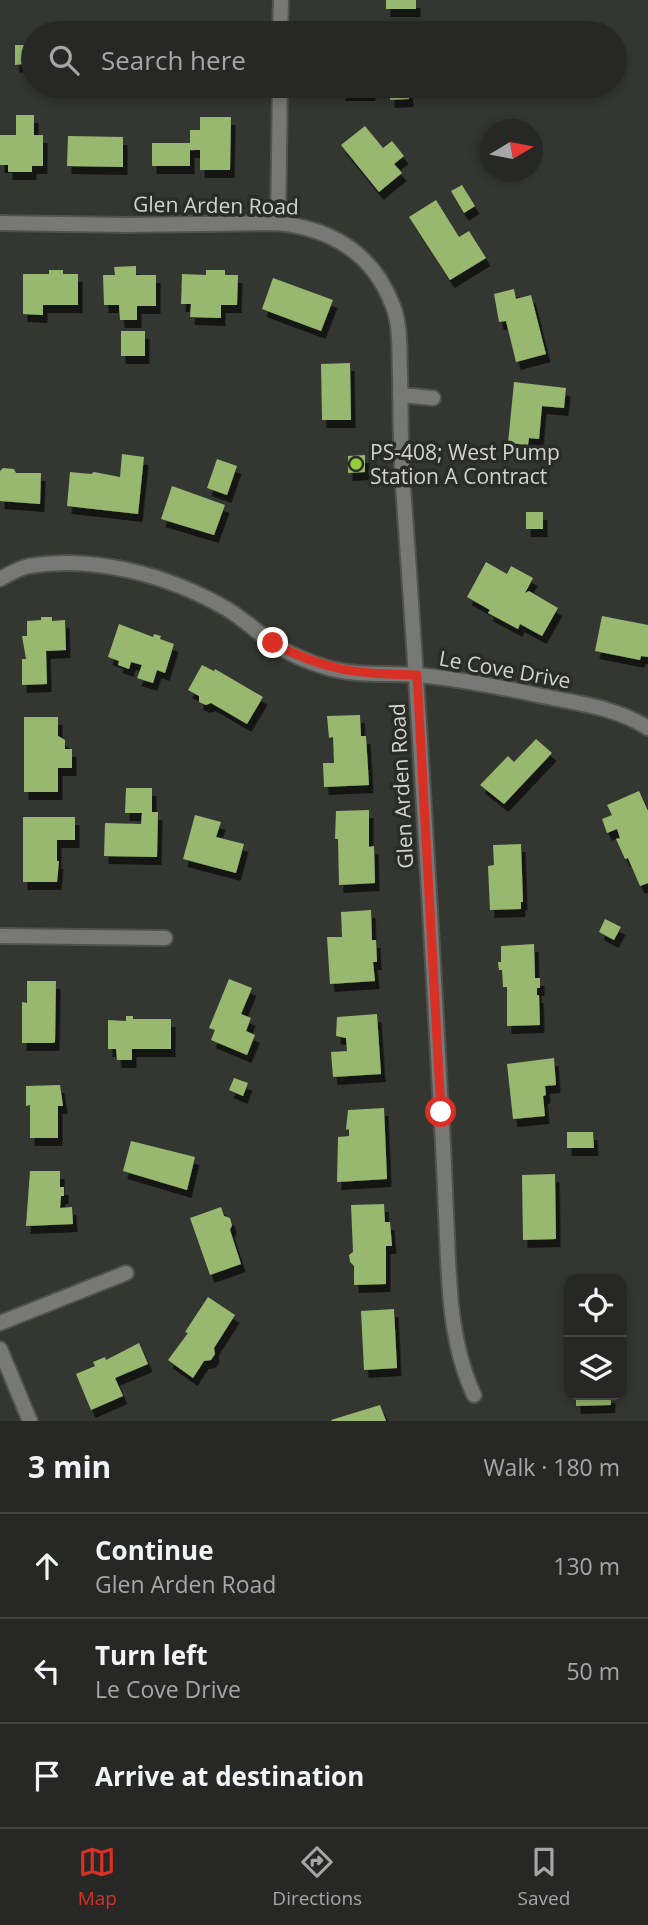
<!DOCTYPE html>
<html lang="en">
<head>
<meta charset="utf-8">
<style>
	:root { --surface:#272826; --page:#2f302e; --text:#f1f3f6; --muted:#a4a6a7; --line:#434443; --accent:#d93025 }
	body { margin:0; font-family:"Open Sans",sans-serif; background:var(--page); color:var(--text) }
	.controls { position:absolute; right:21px; bottom:21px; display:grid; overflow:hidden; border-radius:14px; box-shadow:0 4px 10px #0003 }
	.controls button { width:63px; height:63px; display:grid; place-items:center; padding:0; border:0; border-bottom:2px solid var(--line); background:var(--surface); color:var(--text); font:35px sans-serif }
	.compass { position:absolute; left:480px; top:119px; width:63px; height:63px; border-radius:50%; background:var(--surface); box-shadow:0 4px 10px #0003; rotate:80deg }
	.stop { position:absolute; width:21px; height:21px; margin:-16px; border:5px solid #d93025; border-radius:50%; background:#fff }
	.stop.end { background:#d93025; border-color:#fff; box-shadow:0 2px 7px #0008 }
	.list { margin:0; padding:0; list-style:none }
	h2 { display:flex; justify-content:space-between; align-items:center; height:91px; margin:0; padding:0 28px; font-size:30px }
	h2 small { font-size:23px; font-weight:400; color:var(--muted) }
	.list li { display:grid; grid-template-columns:46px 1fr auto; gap:21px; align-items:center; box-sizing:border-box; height:105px; padding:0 28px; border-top:2px solid var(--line) }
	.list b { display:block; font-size:26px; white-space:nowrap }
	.list p { margin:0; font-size:23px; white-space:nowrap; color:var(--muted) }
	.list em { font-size:23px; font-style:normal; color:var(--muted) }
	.icon { flex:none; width:38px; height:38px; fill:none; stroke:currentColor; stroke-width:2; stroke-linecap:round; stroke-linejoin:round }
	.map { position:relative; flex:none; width:648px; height:1421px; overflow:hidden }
	.search { position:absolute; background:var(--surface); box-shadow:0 4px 10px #0003; left:21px; right:21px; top:21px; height:77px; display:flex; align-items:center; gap:18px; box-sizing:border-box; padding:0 24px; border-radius:38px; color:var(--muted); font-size:26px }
	.sheet { height:406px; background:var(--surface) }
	nav { display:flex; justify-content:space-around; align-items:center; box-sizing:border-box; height:98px; border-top:2px solid var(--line); background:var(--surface); font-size:19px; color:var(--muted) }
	nav a { display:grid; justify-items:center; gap:4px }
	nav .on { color:var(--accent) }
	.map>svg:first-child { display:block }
</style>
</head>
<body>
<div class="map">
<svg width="648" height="1421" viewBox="0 0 648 1421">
	<defs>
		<filter id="shadow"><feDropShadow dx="4.5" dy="8" stdDeviation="0" flood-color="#0009"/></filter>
	</defs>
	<rect width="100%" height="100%" fill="#343632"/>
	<path fill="#97b86e" filter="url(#shadow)" d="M386,0H416V9H386Z
		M15,45H33V69H25L24,64L15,65Z
		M341,86H371V93H341Z
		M390,86H408L409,99L390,100Z
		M16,115H34V135H43V166H32V172H8V165H0V135H16Z
		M200,117H231L230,170H200V150H190V166H152V143H190V130H200Z
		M365,126L383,148L392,141L404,156L394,164L402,173L379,192L341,145Z
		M68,136L123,137V167L67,166Z
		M462,185L475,206L464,213L451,191Z
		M436,200L459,237L469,231L486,258L450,280L409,217Z
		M136,266V275H156V306H137V320H120L119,305H104L103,275H115L114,267Z
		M49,270H63V274H78V305H43V315L23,314V274H49Z
		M206,270H225V275H238L237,305H221V318L190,317L191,304H181L182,274L206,275Z
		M273,278L333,300L321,331L262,309Z
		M514,289L516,299L531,295L546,354L516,362L506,321L499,322L494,294Z
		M121,331H145V356H121Z
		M350,363L351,420H322L321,364Z
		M514,382L566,388L564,408L542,406L539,439L529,438L528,445L508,443Z
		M122,454L144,457L138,514L67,506L70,472L91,474L94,472L120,477Z
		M365,455V472L348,473V456Z
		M217,459L237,466L227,495L207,488Z
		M3,468L14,469L16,473H41L40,504L0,501V471Z
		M172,486L225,505L214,535L161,519Z
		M526,512H543V529H526Z
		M486,562L507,574L511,566L533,578L525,593L529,591L558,608L542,636L520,624L518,629L488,613L490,610L467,597Z
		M602,616L648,625V657L641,656L640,660L595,651Z
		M41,617H52V621L65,620L66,650L46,651L47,684L22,685V659H26L22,636H27V621L41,620Z
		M119,624L153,637L154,634L161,636L160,639L174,644L165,673L157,670L153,683L137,678L142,665L131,662L129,669L118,665L119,661L108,657Z
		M202,665L214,671L215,669L263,697L247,724L211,703L206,705L199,702V696L188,690Z
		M360,715L361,736H366L369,785L324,787L323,763H334L333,737L329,738L327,716Z
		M24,717H58V736L65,740V749H72V768H58V792H24Z
		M536,739L552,753L504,804L480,785L508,756L514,762Z
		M126,788H152V812H158L157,857L104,856L105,823L141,824L142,813H125Z
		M639,791L648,811V883L640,886L628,858L625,859L616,839L620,838L617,829L607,833L602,819L612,815L607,805Z
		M369,810V847L374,846L375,883L339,885L338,839H335L336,811Z
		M195,815L221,822L216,837L244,844L236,873L183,859Z
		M23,817H75V840H57V861H59L57,882H23Z
		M521,844L523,902H521V909L490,910L488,866L494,865L493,845Z
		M371,910L372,940H376L377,962H373L375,981L330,984L327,937H342L341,912Z
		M605,919L621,927L614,940L599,932Z
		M534,944L535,978H540V988H537V995H539L540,1025L507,1026V987H503L502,970H499L498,962H501V946Z
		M229,979L252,988L241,1014L251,1018L246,1031L255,1035L247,1055L211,1040L215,1030L209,1028Z
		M27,981H56L55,1042L53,1043H22V1002L27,1003Z
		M377,1014L381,1074L333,1077L331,1052L347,1051L346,1038L336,1036L337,1017Z
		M126,1016H133V1019H171V1049H132V1060H117L116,1049H108V1020L126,1021Z
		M554,1058L556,1085L545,1086L546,1095L543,1096L545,1116L513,1119L507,1064Z
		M234,1078L248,1083L243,1096L229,1090Z
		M60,1085L63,1106H58V1138H30V1105L26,1106V1086Z
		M384,1108L387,1179L337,1182L338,1137L349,1136V1129L346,1130L348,1110Z
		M567,1132H593L594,1148H567Z
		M131,1141L195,1157L187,1190L123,1171Z
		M30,1171H60V1187H64V1196H61L60,1208L72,1207L73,1224L26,1226Z
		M555,1174L556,1239L523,1240L522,1175Z
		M384,1204L385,1222H390L392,1246H386V1284L354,1285V1266L350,1262L349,1255L353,1252L351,1205Z
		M221,1207L224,1216L230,1218L232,1225L230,1230L241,1264L210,1275L190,1218Z
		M208,1297L235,1315L214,1348L215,1354L211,1360L204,1361L193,1378L168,1360L188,1333L185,1332Z
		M394,1309L397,1368L364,1370L361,1311Z
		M139,1343L148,1364L115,1378L123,1396L91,1410L76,1374L95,1366L93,1362L105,1357L106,1360Z
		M576,1395H611V1405L576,1406Z
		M380,1405L386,1421H332L331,1420Z"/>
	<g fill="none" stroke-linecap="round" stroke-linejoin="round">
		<g stroke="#50524e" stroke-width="18">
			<path id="street" d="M280,33L281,0
				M0,223L126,225L278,223C332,229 373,253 393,306C401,327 399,351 400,374C401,411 400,449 403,486C418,694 430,903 441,1111C444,1153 445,1195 447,1236C449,1290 451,1346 474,1395
				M278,223L280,86
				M400,395L433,398
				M0,579C9,574 19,568 29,566C96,555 170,576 227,609C242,618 256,631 270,641C288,654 311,663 332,669C361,676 388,673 417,675C459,679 501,687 542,696C577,703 618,708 648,728
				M0,936L165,938
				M0,1323L126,1273
				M0,1349L30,1421"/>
		</g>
		<use href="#street" stroke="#787977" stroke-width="14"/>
	</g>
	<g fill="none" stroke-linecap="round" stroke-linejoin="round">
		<path stroke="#d93025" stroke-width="9" d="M273,643C325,671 358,674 417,675L441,1112"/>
	</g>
	<circle fill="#96cc3a" stroke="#2a2c28" stroke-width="2.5" cx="356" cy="464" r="7"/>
	<g text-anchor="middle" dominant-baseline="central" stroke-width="7" stroke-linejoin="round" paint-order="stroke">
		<g font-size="21" fill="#d2d3d0" stroke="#2a2c28">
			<text transform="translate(216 205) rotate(1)">Glen Arden Road</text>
			<text transform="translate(505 669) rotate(10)">Le Cove Drive</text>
			<text transform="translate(401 786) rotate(-93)">Glen Arden Road</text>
		</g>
		<g font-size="21" fill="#d2d3d0" stroke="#2a2c28" text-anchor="start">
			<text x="370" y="452">PS-408; West Pump<tspan x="370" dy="24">Station A Contract</tspan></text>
		</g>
	</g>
</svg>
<div class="controls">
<button><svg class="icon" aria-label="locate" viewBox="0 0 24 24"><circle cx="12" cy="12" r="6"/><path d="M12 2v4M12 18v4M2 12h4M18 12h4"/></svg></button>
<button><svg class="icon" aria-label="layers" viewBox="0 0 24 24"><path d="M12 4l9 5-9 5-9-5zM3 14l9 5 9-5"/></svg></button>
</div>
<svg class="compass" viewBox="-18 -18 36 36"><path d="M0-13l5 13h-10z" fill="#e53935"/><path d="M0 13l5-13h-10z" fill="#a4a6a7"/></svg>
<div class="stop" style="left:441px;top:1112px"></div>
<div class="stop end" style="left:273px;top:643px"></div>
<div class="search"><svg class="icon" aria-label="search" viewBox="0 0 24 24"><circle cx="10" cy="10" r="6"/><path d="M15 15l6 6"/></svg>Search here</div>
</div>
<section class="sheet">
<h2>3 min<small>Walk · 180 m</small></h2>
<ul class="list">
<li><svg class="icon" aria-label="ahead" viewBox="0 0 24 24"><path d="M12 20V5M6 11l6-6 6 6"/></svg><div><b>Continue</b><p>Glen Arden Road</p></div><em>130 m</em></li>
<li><svg class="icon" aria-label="left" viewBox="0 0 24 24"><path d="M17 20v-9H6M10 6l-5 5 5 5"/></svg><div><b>Turn left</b><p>Le Cove Drive</p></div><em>50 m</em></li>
<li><svg class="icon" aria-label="arrive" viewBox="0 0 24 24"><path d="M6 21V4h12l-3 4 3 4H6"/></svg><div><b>Arrive at destination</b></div></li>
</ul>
</section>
<nav>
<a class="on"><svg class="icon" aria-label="map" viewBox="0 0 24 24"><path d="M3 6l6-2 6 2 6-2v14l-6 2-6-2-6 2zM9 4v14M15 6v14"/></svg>Map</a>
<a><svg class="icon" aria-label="directions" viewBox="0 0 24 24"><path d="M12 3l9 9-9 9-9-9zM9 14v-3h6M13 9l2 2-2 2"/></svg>Directions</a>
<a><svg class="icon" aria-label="saved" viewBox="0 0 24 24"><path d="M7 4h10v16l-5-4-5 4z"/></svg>Saved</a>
</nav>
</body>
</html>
